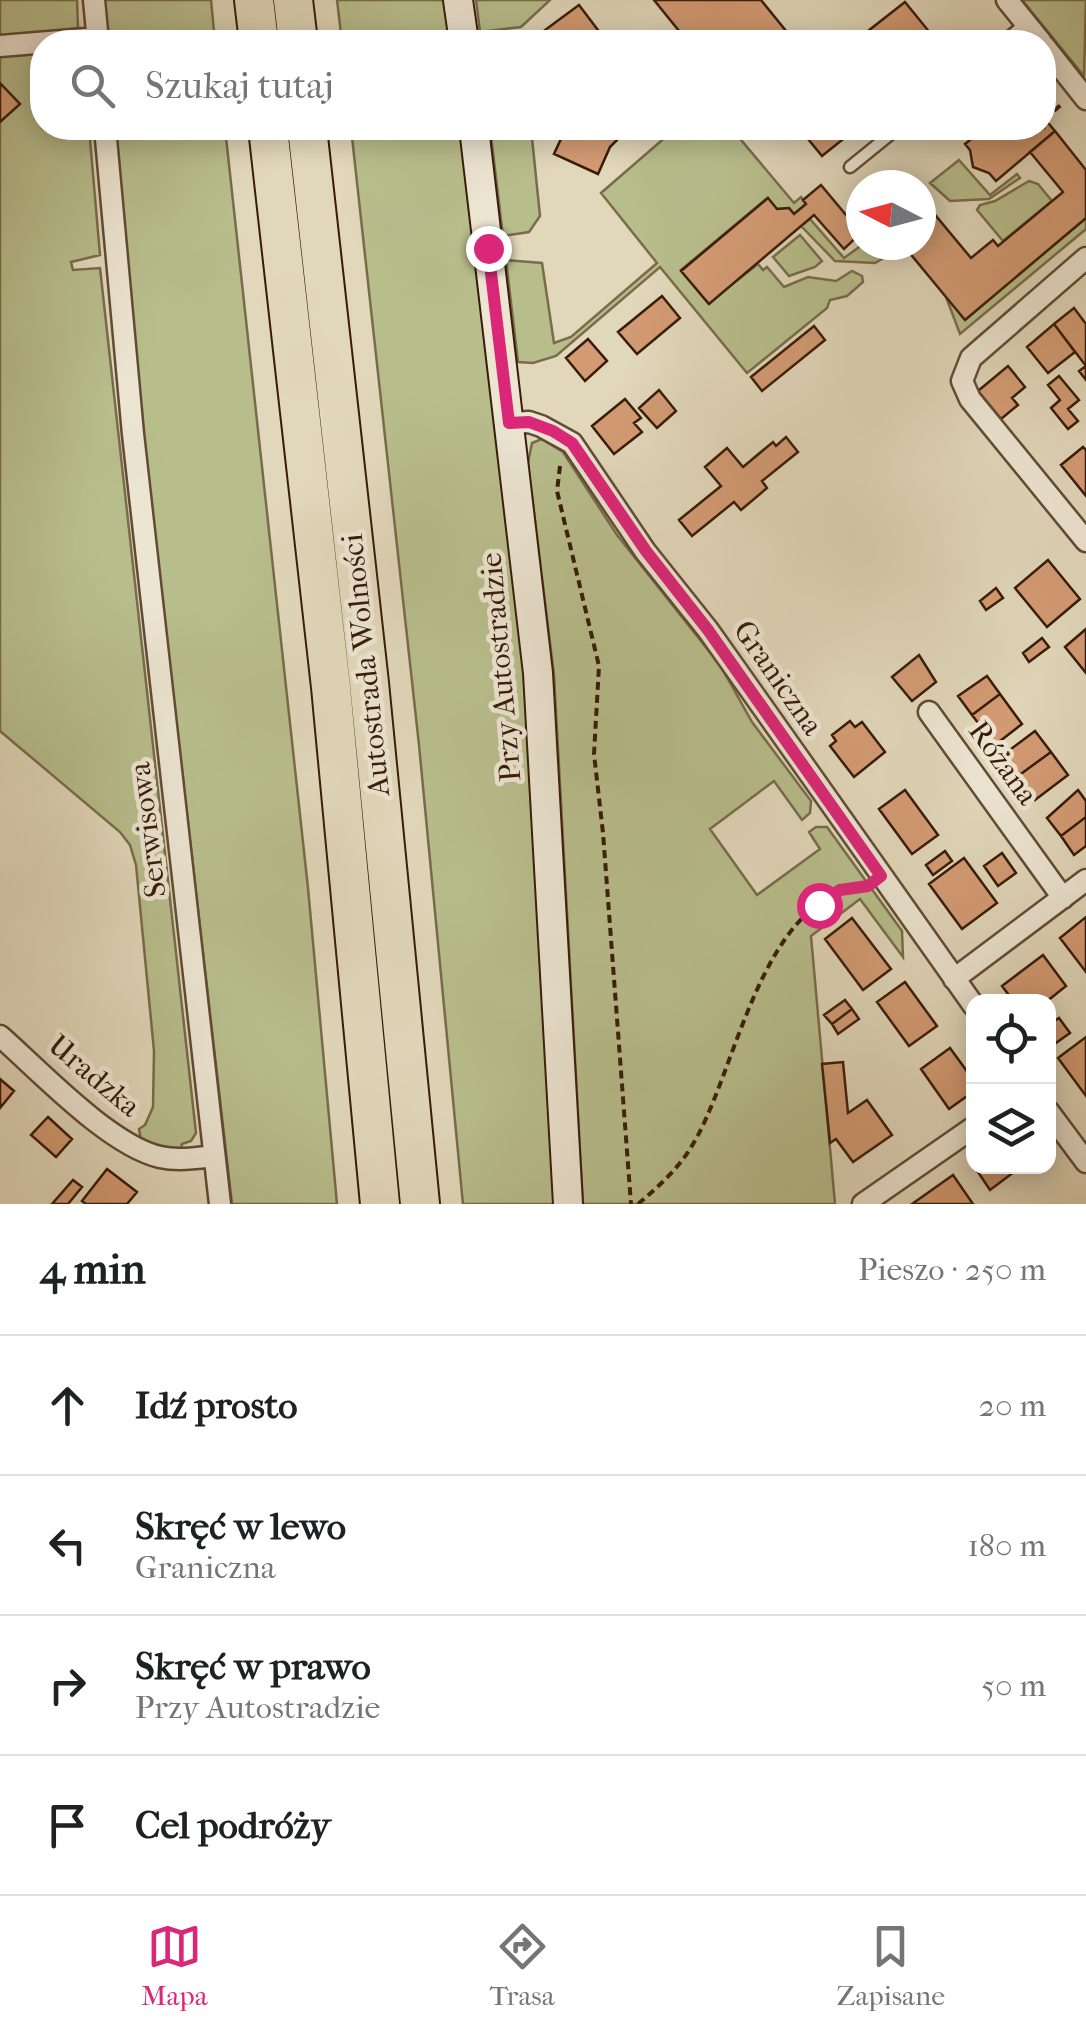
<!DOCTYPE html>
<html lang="pl">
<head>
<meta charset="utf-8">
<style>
	:root { --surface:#fff; --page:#f2f2f2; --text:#202124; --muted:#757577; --line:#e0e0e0; --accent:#db2777 }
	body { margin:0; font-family:"IM FELL French Canon",serif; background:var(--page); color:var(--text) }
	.controls { position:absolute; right:30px; bottom:30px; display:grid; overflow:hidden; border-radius:20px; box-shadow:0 5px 25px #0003 }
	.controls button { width:90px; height:90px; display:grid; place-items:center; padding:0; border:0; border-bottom:2px solid var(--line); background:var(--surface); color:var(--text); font:50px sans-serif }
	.compass { position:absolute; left:846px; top:170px; width:90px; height:90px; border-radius:50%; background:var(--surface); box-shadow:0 5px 25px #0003; rotate:276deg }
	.stop { position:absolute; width:30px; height:30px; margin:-22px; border:8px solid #db2777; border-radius:50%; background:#fff }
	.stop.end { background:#db2777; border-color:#fff; box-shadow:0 2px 10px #0008 }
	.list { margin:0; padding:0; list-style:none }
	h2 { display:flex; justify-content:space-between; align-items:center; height:130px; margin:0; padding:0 40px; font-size:42px }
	h2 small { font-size:32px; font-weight:400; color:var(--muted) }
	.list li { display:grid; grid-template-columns:65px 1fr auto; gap:30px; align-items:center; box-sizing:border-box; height:140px; padding:0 40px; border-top:2px solid var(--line) }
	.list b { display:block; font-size:38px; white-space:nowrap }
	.list p { margin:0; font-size:32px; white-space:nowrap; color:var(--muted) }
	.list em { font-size:32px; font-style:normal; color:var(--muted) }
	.icon { flex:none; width:55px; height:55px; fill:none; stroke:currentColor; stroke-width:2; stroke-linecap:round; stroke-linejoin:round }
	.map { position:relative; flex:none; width:1086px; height:1204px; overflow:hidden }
	.search { position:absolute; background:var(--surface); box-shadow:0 5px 25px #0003; left:30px; right:30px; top:30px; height:110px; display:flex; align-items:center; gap:25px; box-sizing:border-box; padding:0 35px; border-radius:40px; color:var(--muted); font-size:38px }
	.sheet { height:690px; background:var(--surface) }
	nav { display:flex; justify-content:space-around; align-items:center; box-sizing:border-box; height:140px; border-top:2px solid var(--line); background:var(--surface); font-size:28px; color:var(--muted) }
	nav a { display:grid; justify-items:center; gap:5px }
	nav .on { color:var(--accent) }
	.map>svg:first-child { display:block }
</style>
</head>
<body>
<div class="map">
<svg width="1086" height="1204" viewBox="0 0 1086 1204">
	<rect width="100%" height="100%" fill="#e1d7ba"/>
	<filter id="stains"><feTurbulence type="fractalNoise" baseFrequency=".002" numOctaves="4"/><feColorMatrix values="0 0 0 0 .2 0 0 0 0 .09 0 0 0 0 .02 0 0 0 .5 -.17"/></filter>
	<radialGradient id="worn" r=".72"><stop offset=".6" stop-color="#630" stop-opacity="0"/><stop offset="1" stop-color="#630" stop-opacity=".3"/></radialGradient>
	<path fill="#b8bd8c" stroke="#786c4a" stroke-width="2.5" d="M0,0H77L78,27L42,51V128H89L100,255L71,262L73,270L100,268L196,1133L191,1141L182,1144L181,1149H165L141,1140L139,1129L145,1125L153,1107L154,1051L136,865L130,845L120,832L0,731Z
		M104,0H211L215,42H108Z
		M337,0H447L452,42H342Z
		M476,0H550L521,27L480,32Z
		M1022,0H1086L1084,76Z
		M115,128H225L308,888L337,1204H232L135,364Z
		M351,128H462L525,665L556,1204H463L419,745Z
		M490,128H531L540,216L529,232L503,236Z
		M676,128H731L794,203L801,197L806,204L794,214L789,208L777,209L767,198L681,270L708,303L758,264L763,270L767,267L784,287L808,277L836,281L852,271L862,276L863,282L847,296L830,300L827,308L747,373L660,267L556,356L533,363L518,362L506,260L542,263L554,343L571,337L657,263L601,193Z
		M959,160L990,195L1017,174L1020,178L989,199L950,201L930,183Z
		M1029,181L1038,184L1052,201L1003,241L977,210L980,205L995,201Z
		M1086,218V229L960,334L946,297L966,319Z
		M810,219L844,258L862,245H877L887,256L875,263L835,261L801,226Z
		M800,235L822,261L815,267L789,276L773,257Z
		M542,439L563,452L617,535L720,665L752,722L811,801L810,813L802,820L774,781L710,829L757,895L820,849L809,832L816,827H827L902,931L903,957L860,899L811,936L835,1204H583L554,675L528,463L532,443Z"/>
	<path fill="#d39b74" stroke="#381c09" stroke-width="2.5" d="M654,0H761L795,42H688Z
		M905,2L931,34L921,42H877L868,31Z
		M579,5L607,42H547L541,33Z
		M0,83L20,104L0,122Z
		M1044,118L1055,131L996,181L989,173L973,167L970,150L965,144L985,128H1044Z
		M566,128H629L610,147L598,174L554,154Z
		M799,128H857L822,156Z
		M1055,131L1086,170V218L965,320L903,245H921V198L971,258L993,240L998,246L1063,192L1030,152Z
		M821,185L861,233L844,249L814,215L709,304L681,271L768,198L777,209L789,208L794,214L806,204L803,200Z
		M662,296L680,318L637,354L618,332Z
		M1074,308L1086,324V380L1079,371L1086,366L1054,324Z
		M1054,324L1075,352L1048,373L1027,347Z
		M814,326L825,340L762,391L751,377Z
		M588,339L607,361L585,381L566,358Z
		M1008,366L1025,387L1012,398L1018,405L1001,419L978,391Z
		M1059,376L1079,400L1068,409L1078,421L1068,429L1051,408L1060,400L1048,385Z
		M659,390L676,411L657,428L639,408Z
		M625,399L641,418L634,423L642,432L614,454L592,426Z
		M786,437L798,452L762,481L767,488L741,510L734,502L692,536L679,520L721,486L705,467L727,448L743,467L773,442L776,446Z
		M1083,447L1086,450V496L1061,465Z
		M1048,560L1080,599L1047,627L1015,588Z
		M996,588L1003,598L986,610L980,601Z
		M1086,629V673L1065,647Z
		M1042,638L1049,647L1029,662L1023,653Z
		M919,655L936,682L912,701L892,677Z
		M987,676L1000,694L972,715L958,696Z
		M1000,694L1022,724L995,745L972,715Z
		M850,721L855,727L862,722L885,752L854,777L830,746L836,741L832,735Z
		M1035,731L1051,752L1018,776L1003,755Z
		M1051,752L1068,775L1035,800L1018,776Z
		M905,790L938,835L912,854L879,809Z
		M1078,790L1086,801V817L1061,836L1047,818Z
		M1086,817V846L1074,855L1061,836Z
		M945,851L952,861L933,875L926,865Z
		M1002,853L1016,873L998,886L984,866Z
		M964,858L997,903L962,929L929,884Z
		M1086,917V972L1060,938Z
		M852,918L891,969L863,990L825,939Z
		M1043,955L1066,986L1046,1002H1014L1002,986Z
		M905,982L937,1026L909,1046L877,1002Z
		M845,1000L852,1009L832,1024L824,1015Z
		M852,1009L859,1019L838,1034L832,1024Z
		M1059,1018L1070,1033L1053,1045L1048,1039V1025Z
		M1086,1037V1096L1058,1058Z
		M950,1048L974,1081V1091L949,1109L921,1069Z
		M843,1062L848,1113L867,1100L892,1135L853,1162L836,1139L830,1143L822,1064Z
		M0,1079L14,1091L0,1108Z
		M48,1117L72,1139L56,1157L31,1135Z
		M974,1166H1022L990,1190Z
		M107,1169L137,1192L127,1204H86L82,1201Z
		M953,1175L973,1204H912Z
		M73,1180L82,1187L68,1204H52Z"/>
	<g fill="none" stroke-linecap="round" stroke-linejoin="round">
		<g stroke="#624b35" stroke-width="15">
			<path id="lane" d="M1003,42L1025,24
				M850,167L898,128"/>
		</g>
		<g stroke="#624b35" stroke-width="25">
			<path id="street" d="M94,0L98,42
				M1007,0L1041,42
				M0,46L97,38
				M1044,46L1086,99
				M105,128L133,434L220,1204
				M1086,258L971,358L962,381L970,399L1086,541
				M509,423L529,422L541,426L572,443L645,551L708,630L974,1006
				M929,712L1063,898
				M954,979L1086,880
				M0,1036C41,1072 109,1145 160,1157C178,1161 197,1158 214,1156
				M1048,1111L1086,1162
				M863,1204L974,1127"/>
		</g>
		<g stroke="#381c09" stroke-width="32">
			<path id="secondary" d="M458,0L464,42
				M474,128L538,673L568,1204"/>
		</g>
		<g stroke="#381c09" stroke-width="42">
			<path id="highway" d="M254,0L259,42
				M293,0L298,42
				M268,128L331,687L380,1204
				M307,128L369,683L420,1204"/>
		</g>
		<path stroke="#381c09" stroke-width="4" stroke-dasharray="8 5" stroke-linecap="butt" d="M1044,119L1061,105
			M560,466L557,491L599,666L594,754L603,833L631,1204
			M638,1204C658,1187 676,1171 690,1149C737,1076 758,897 865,886"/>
		<use href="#lane" stroke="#ece5d2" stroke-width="10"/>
		<use href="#street" stroke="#ece5d2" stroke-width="20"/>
		<use href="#secondary" stroke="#ece5d2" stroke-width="28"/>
		<use href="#highway" stroke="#e1d7ba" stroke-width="38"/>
	</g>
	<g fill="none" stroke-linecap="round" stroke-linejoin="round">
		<path stroke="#db2777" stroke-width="12" d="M488,248L509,423L529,422L553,431L572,443L646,551L708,630L881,876L868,886L840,890L819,905"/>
	</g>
	<g text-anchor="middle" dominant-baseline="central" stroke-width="9" stroke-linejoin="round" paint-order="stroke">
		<g font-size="30" fill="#381c09" stroke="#ece5d2">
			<text transform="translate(366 665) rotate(-96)">Autostrada Wolności</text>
			<text transform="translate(501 667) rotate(-95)">Przy Autostradzie</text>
			<text transform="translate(778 678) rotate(55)">Graniczna</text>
			<text transform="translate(1003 763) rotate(54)">Różana</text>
			<text transform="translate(148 830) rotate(-97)">Serwisowa</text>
			<text transform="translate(94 1076) rotate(40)">Uradzka</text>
		</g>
	</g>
	<rect width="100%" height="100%" filter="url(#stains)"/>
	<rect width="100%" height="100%" fill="url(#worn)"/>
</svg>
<div class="controls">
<button><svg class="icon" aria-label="locate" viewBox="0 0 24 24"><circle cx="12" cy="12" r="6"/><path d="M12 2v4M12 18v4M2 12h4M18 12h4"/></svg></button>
<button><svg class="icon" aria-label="layers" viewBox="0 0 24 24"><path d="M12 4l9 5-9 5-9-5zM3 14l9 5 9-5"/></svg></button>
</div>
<svg class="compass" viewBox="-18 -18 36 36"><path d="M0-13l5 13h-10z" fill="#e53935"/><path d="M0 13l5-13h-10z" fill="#757577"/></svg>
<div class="stop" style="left:819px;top:905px"></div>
<div class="stop end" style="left:488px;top:248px"></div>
<div class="search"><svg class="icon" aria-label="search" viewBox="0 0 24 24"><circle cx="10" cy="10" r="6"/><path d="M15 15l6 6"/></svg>Szukaj tutaj</div>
</div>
<section class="sheet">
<h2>4 min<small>Pieszo · 250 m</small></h2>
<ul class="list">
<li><svg class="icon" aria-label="ahead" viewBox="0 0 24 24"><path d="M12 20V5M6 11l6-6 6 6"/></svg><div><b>Idź prosto</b></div><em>20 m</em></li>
<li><svg class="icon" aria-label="left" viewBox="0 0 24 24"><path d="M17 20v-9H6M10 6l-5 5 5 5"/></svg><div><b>Skręć w lewo</b><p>Graniczna</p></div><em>180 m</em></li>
<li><svg class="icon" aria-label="right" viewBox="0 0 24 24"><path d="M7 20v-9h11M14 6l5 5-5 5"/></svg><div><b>Skręć w prawo</b><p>Przy Autostradzie</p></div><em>50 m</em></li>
<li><svg class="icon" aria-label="arrive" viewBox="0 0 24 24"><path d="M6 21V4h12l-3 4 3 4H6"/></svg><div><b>Cel podróży</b></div></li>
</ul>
</section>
<nav>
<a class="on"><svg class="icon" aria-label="map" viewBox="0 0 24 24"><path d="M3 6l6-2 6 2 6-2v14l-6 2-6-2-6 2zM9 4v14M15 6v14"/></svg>Mapa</a>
<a><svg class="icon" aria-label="directions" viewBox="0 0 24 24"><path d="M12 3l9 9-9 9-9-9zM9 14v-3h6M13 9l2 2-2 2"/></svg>Trasa</a>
<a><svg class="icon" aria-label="saved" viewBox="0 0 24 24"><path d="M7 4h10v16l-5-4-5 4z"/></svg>Zapisane</a>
</nav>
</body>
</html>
